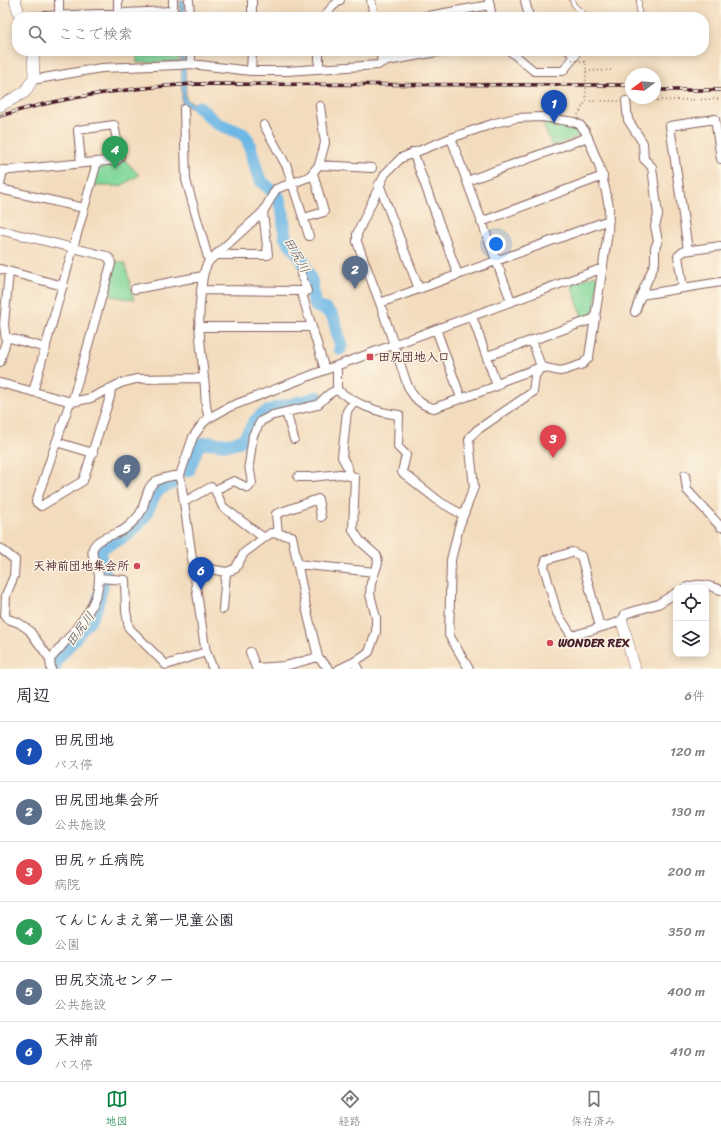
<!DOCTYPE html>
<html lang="ja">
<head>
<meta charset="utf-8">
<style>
	:root { --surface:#fff; --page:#f2f2f3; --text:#2b2b33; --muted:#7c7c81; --line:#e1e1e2; --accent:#0b8043 }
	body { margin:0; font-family:Sriracha,"Klee One",sans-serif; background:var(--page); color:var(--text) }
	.controls { position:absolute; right:12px; bottom:12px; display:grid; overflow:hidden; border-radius:8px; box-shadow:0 2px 10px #0003 }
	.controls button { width:36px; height:36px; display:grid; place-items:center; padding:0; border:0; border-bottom:1px solid var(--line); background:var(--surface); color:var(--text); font:20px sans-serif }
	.compass { position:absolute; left:625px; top:68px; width:36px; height:36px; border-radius:50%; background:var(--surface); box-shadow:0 2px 10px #0003; rotate:254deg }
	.you { position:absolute; left:496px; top:244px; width:14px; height:14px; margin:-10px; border:3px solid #fff; border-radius:50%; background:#1a73e8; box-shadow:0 0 0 6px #1a73e833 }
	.badge { display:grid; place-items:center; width:26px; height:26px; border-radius:50%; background:var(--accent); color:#fff; font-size:13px; font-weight:700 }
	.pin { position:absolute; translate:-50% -33px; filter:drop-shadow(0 1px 2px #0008) }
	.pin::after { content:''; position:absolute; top:21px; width:14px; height:12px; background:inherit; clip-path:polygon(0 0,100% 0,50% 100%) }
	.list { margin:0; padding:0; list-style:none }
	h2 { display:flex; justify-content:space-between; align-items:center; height:52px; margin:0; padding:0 16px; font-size:17px }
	h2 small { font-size:13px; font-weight:400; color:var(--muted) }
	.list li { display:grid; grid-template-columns:26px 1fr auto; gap:12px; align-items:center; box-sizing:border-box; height:60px; padding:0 16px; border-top:1px solid var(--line) }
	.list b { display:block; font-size:15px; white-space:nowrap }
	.list p { margin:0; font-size:13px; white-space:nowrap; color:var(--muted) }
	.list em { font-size:13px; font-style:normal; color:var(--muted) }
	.icon { flex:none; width:22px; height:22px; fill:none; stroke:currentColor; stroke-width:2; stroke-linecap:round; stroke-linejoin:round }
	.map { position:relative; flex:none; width:721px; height:669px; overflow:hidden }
	.search { position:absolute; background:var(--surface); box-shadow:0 2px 10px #0003; left:12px; right:12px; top:12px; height:44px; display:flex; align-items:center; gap:10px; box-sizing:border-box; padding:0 14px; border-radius:16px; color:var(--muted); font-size:15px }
	.sheet { height:412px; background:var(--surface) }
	nav { display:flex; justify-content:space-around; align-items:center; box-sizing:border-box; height:56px; border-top:1px solid var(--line); background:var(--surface); font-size:11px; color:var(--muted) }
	nav a { display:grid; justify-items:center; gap:2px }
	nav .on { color:var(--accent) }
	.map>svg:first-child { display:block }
</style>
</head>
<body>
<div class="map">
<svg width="721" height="669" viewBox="0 0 721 669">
	<rect width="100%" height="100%" fill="#fcf5e5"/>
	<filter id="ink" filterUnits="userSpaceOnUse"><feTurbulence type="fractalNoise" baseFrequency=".025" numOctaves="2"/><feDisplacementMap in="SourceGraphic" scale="8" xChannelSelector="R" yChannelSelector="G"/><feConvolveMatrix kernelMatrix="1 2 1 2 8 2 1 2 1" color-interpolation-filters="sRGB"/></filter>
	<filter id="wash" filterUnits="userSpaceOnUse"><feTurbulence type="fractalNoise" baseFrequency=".012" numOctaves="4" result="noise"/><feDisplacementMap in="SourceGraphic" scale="16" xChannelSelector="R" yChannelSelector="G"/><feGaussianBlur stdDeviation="0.9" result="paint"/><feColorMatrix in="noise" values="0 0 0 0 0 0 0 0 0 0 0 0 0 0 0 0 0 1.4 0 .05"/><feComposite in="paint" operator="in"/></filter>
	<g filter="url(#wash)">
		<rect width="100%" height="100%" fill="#f3dcbd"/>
		<path fill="#82d89c" stroke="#667c64" d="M137,51H179V62L137,63Z
			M542,121C556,123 570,124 582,132L580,136L552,147Z
			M125,160L139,175L121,186H92L98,163Z
			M116,261L125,263L134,300L107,295Z
			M595,275L598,279L594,311L591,314L582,317L571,284Z"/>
		<path fill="#6db8e6" stroke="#5c6c88" d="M180,0H184V17H180Z
			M181,51H185L186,100L201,106L213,116L210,120L198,109L188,107L182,103Z"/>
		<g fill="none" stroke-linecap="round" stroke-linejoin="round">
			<path stroke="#6db8e6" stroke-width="13" d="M199,107L216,123L243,134L248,140L258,175L262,182L278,196L283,214L285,237L302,259L312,283L314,303L316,306L326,310L333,316L341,346L340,349
				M188,471L198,446C212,437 224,450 240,441C249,437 250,425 257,419C271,406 294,404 312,399L317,397
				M54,669L57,660L91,618L97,606L105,574L99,552C106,541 120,542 130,533C135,528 142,520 146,514C157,494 149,492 173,483"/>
		</g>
	</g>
	<g filter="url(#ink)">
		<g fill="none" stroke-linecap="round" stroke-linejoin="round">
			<g stroke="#85615e" stroke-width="5.5">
				<path id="service" d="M572,0L574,5L587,17
					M639,17V0"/>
			</g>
			<g stroke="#85615e" stroke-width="10">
				<path id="minor" d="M59,0V15
					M118,0V13
					M189,0L190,17
					M371,0L374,17
					M525,0L529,17
					M489,1L492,17
					M20,17L173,11V0
					M252,17V0
					M324,17L332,7L340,0
					M422,17L490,5
					M191,51V64
					M319,51V69
					M380,51L382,62
					M510,51L534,71H563L575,56L569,51
					M251,71L252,51
					M32,80L101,68L178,65L191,64L251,71H286L378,65L382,62L442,51
					M626,101L628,120L643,143L644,159L652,167L658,215L655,226L658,241L655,248V263L641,295L683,288
					M184,109L186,180L209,261
					M542,117L574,122L580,125L585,131L599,165L606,192L609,207L608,232L589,357L583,364L565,370L560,371L541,367L502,381L497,386L434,408C421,406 412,396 407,384L380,303L357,242V234L385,174L401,158L451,138L495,123L516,118Z
					M264,125L287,167L309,236
					M451,138L511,301
					M413,152L458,275
					M319,165L372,168
					M0,171L117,160L120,157V155L114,125L78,130L81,163
					M467,181L588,137
					M379,184L419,289
					M0,185L3,170
					M0,189L84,208
					M304,218L324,212L313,173
					M481,222L603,176
					M0,230L106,256L110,259L111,264L72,402
					M721,246L684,251L678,256L683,288L721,282
					M688,250L670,126L715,119L721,159
					M217,255H268L263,212
					M0,269L63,286
					M301,274L307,291L302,295
					M135,289L203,276
					M201,290L301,291L325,370
					M380,303L609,220
					M635,312L641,295
					M472,316L497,386
					M199,327H312
					M436,329L461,398
					M6,337L46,348
					M487,356L596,318
					M0,362L6,341L4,324L9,272
					M336,366L337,372V390
					M0,383L72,402L91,398L121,383L136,379L204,378
					M33,392L97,162
					M70,402L36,502L41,506L83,481L110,397L111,388
					M286,412L294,439
					M209,418C204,405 206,392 204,378C201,348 197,324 201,293C202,282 203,270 209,261L263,212L276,189L309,177L319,165L325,143L320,106
					M56,442L93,453
					M685,475L687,490L721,527
					M350,476L347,466L342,457L347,411L354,401
					M298,477H311L340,474L355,477L353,530L360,541L377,556L378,563L371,583L370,594L376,618V632L369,652L354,662
					M184,502L211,487L215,490
					M278,534L276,514L318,499L321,517
					M0,548L15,560L14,576L6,595L5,617L8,619L19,623L29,630L50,659L51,669
					M297,564L375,572
					M194,570L210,569L226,572
					M99,578L125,580L126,611L129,628L166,665L206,652
					M685,588C698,582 708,585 721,590
					M223,609L226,572L235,569L244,553L264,538
					M600,627L581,556L572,552L546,560L544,567L557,613L572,636L622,621L625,614L658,604L676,593
					M250,652L256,668L285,666L318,657
					M50,659C57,652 63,644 70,636C84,618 99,602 99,577C99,568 90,557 93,548C98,536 117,536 126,528C131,524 139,516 142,510C146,500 146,487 156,481C163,477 172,476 180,475
					M213,669L206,652L204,641L180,475L193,437L203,423L209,418L229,407L325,370L603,268
					M329,669L318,657L306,607L292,536L271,533L264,538L223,507L215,490L234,481L248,488L252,483L249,465L253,435L261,421L273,415L317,405C325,399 327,393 337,390C357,404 374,412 399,415L398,447L406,455L402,472L440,502L463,515
					M339,669L354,662L358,669
					M469,669L449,635L451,560L459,527L474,487L469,440L470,437L477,430L533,392L535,376L541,367L532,340"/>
			</g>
			<g stroke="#85615e" stroke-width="12">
				<path id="tertiary" d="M15,0L20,17
					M0,106L25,92L34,77L33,51
					M622,621L635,669"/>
			</g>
			<path stroke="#85615e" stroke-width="1.5" stroke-dasharray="1 3" stroke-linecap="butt" d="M586,71L614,70
				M633,101L721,99
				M578,115L586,101H619"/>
			<use href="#service" stroke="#fff" stroke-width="4"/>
			<use href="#minor" stroke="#fff" stroke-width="8"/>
			<use href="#tertiary" stroke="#fff" stroke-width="11"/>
			<g stroke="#4a1f2b" stroke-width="3.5">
				<path id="rail" d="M655,90H721
					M0,116C63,96 128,88 194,84L631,85"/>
			</g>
			<use href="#rail" stroke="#fcf5e5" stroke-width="2" stroke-dasharray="6" stroke-linecap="butt"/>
			<path stroke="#85615e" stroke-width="1.5" stroke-dasharray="1 3" stroke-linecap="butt" d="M572,60L586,62V101"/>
		</g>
	</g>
	<g fill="#d1495b" stroke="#fcf5e5" stroke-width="1.5">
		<rect x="366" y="353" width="8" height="8" rx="2"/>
		<circle cx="137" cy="566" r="4"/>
		<circle cx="550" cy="643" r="4"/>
	</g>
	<g text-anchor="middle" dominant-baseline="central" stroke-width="3" stroke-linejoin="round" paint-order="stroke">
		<g font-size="12" font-weight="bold" fill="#4a1f2b" stroke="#fcf5e5" text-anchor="start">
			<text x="378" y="357">田尻団地入口</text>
			<text x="129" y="566" text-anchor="end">天神前団地集会所</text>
			<text x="558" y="643">WONDER REX</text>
		</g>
		<g font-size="13" font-style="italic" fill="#56556c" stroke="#fcf5e5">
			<text transform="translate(297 255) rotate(61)">田尻川</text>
			<text transform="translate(80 629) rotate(-54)">田尻川</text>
		</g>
	</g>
</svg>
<div class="controls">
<button><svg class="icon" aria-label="locate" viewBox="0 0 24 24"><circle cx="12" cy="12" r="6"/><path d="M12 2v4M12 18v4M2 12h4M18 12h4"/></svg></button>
<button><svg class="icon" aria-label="layers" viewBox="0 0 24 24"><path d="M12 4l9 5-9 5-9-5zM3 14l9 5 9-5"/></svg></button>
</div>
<svg class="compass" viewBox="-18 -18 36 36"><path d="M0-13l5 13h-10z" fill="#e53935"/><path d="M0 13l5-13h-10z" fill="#7c7c81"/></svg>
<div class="you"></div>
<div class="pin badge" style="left:554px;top:123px;background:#1a4fb4">1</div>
<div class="pin badge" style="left:355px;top:289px;background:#5c6f8a">2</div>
<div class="pin badge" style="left:553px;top:458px;background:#e0444e">3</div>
<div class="pin badge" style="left:115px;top:169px;background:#2e9e5b">4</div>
<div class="pin badge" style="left:127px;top:488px;background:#5c6f8a">5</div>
<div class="pin badge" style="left:201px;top:590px;background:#1a4fb4">6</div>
<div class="search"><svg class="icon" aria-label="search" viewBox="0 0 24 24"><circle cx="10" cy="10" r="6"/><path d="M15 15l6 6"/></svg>ここで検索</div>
</div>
<section class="sheet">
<h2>周辺<small>6件</small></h2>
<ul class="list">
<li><span class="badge" style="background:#1a4fb4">1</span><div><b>田尻団地</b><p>バス停</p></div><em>120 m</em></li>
<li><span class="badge" style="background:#5c6f8a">2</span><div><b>田尻団地集会所</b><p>公共施設</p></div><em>130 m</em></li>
<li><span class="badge" style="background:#e0444e">3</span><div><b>田尻ヶ丘病院</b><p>病院</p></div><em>200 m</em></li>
<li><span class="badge" style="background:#2e9e5b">4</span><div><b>てんじんまえ第一児童公園</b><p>公園</p></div><em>350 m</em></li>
<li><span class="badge" style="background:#5c6f8a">5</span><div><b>田尻交流センター</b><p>公共施設</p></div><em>400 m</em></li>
<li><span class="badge" style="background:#1a4fb4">6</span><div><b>天神前</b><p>バス停</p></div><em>410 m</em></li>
</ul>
</section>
<nav>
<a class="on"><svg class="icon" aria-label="map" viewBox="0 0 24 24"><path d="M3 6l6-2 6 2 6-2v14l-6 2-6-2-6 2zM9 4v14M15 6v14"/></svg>地図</a>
<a><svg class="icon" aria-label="directions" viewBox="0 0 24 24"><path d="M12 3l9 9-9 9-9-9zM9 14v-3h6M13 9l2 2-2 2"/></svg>経路</a>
<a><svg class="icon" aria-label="saved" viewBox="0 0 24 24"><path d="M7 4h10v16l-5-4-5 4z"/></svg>保存済み</a>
</nav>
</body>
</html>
